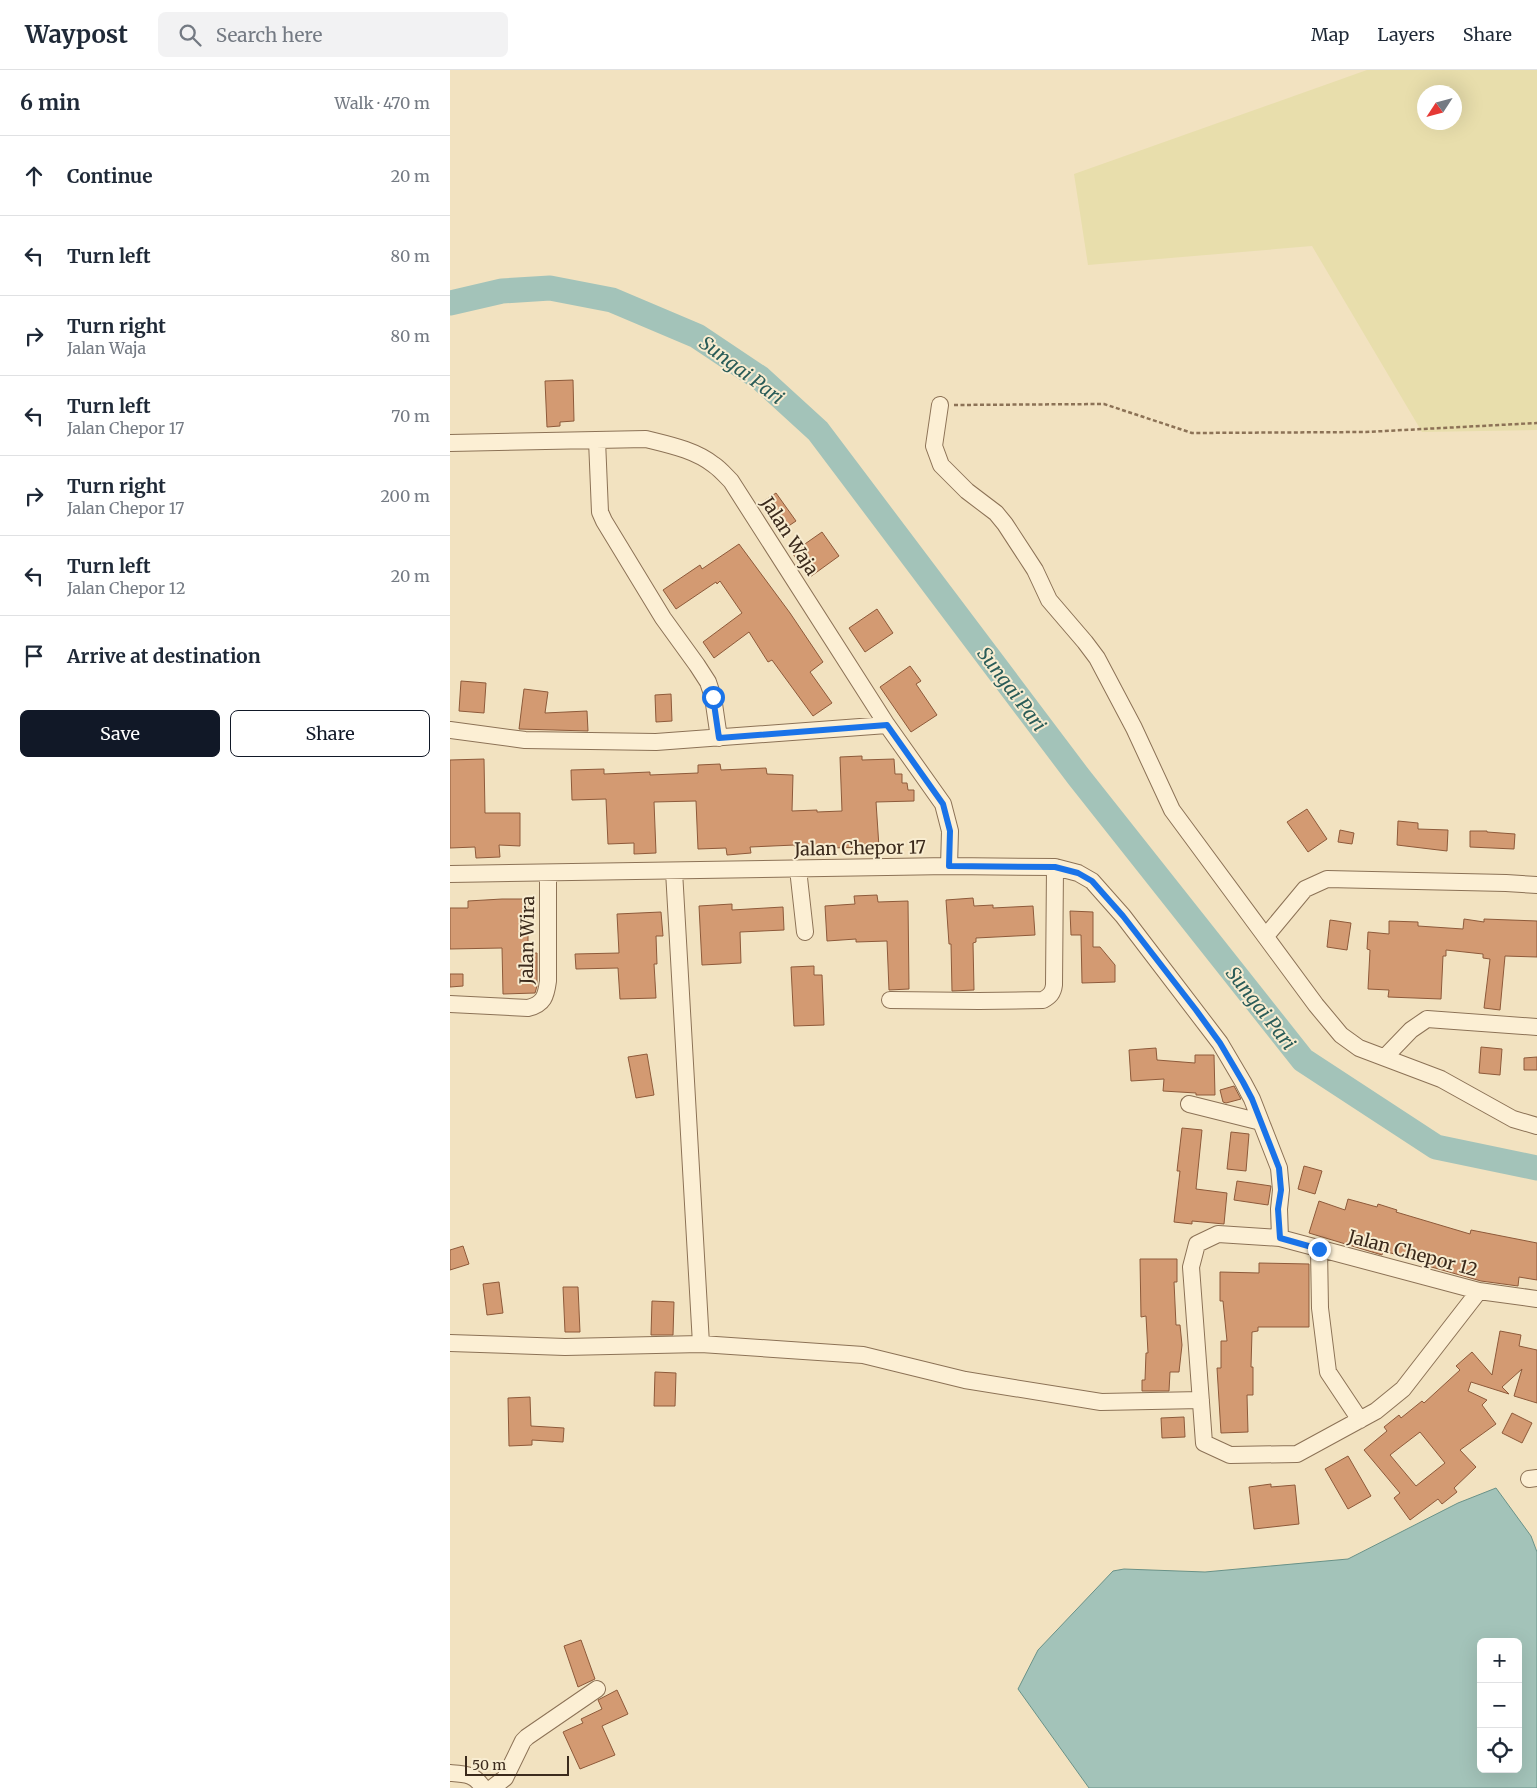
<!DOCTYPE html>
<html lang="en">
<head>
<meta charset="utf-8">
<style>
	:root { --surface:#fff; --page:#f2f2f3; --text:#1f2937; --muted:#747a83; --line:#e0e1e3; --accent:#111827 }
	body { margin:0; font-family:Merriweather,serif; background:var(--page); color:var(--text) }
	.controls { position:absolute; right:15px; bottom:15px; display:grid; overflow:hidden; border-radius:8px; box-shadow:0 5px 20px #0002 }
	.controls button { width:45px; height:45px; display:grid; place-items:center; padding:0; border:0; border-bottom:1px solid var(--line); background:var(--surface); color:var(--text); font:25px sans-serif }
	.compass { position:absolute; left:967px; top:15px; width:45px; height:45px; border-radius:50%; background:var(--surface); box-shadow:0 5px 20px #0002; rotate:234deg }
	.scale { position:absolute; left:15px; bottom:12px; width:104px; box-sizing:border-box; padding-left:5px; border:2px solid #3b2a1c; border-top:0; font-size:14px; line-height:18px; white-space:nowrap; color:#3b2a1c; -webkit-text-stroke:4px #f8ecd0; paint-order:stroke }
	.stop { position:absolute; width:15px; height:15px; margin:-11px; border:4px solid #1a73e8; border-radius:50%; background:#fff }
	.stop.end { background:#1a73e8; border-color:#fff; box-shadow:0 1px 5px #0008 }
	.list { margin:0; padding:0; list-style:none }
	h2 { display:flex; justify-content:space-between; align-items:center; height:65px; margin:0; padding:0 20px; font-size:21px }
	h2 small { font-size:16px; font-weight:400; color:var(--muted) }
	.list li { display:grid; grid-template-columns:32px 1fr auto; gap:15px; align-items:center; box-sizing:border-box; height:80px; padding:0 20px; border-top:1px solid var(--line) }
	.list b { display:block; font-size:19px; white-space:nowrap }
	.list p { margin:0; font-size:16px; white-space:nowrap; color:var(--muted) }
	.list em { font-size:16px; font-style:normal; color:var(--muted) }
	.actions { display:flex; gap:10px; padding:15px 20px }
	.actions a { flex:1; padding:11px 0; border:1px solid var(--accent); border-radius:8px; text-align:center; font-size:18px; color:var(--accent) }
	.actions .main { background:var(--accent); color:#fff }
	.icon { flex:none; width:28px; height:28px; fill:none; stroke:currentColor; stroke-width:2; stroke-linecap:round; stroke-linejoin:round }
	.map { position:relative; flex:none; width:1087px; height:1718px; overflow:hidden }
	header { display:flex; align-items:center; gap:30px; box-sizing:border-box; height:70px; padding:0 25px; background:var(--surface); border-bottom:1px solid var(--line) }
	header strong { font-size:24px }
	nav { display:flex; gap:28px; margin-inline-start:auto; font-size:18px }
	.search { width:350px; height:45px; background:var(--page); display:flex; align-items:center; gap:12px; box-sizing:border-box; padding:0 18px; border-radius:8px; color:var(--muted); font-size:19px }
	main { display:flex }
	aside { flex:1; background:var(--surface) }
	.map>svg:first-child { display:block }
</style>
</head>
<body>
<header>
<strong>Waypost</strong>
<div class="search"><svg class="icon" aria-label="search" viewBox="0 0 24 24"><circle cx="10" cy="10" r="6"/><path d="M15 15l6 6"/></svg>Search here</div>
<nav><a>Map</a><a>Layers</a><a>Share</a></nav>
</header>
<main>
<aside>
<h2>6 min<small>Walk · 470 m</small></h2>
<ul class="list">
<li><svg class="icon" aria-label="ahead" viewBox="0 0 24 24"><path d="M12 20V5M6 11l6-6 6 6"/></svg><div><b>Continue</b></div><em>20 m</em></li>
<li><svg class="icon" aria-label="left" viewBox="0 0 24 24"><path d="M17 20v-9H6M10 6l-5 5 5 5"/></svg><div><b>Turn left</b></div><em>80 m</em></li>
<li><svg class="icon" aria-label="right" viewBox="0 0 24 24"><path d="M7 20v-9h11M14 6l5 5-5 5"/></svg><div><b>Turn right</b><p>Jalan Waja</p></div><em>80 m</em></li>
<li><svg class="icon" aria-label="left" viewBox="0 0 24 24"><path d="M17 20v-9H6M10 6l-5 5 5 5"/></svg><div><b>Turn left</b><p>Jalan Chepor 17</p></div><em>70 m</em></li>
<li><svg class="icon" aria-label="right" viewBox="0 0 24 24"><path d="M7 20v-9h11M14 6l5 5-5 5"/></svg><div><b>Turn right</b><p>Jalan Chepor 17</p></div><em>200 m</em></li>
<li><svg class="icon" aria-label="left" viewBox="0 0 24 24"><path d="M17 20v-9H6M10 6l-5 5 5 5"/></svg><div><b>Turn left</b><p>Jalan Chepor 12</p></div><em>20 m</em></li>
<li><svg class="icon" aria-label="arrive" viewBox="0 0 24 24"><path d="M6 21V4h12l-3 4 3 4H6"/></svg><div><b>Arrive at destination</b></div></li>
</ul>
<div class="actions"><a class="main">Save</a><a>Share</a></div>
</aside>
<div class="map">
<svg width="1087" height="1718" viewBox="0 0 1087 1718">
	<rect width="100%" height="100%" fill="#f2e2c0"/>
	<path fill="#e8deac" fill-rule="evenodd" d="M917,0H1087V360L972,362L862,176L638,195L624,104ZM974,22H1004V52H974Z"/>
	<path fill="#a3c3b9" stroke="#699288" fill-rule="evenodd" d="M1046,1418L1081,1466L1087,1482V1718H639L568,1619L588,1580L663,1501L674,1499L755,1502L898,1489L1008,1433ZM1031,1572H1068V1699H1031Z"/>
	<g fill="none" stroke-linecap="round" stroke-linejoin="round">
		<path stroke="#a3c3b9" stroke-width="25" d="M0,233L52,221L100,218L162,230L247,266L310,308L368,361L628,706L853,990L986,1077L1087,1098"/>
	</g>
	<path fill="#d39a72" stroke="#8e5a3a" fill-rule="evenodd" d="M123,310L124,351L110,352V356L97,357L95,311Z
		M326,423L346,451L331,461L311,433Z
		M372,462L389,486L360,507L342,483Z
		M289,474L340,543L373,592L360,602L382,633L363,646L322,590L318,592L299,562L264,588L253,572L292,543L270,511L267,514L266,512L226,539L213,520L250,495L252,499Z
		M427,539L443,563L415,582L399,558Z
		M460,596L471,611L466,614L487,645L461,662L430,617Z
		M11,611L36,613L34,643L9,641Z
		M74,619L98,622L95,643L137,641L138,661L69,659Z
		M221,624L222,651L206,652L205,625Z
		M412,686V690L444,689L445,704H452V713H457L458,720H464V731L426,732L429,777L376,778V776L345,777V775L300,777L301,783L277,785L276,778L248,779L246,731L204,732L206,783L184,784V773L158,774L156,729L122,730L121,700L154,699V704L200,702V705L248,703V695L270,694L271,700L316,698L317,704L343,705L342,741L367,740V742L392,741L390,687Z
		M34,689L35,743H70V776L49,775L50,787L26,788L25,777L0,778V690Z
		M857,739L877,769L858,782L837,752Z
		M948,751L968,753V759L998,760L997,781L947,775Z
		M890,760L904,763L902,774L888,772Z
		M1020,761H1037V762L1065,764L1064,779L1020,777Z
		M427,825L428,832L458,831L459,919L439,920L437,871L406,872V869L377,871L375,836L405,834L404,826Z
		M523,828L524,836L543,835V838L583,836L585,865L526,868V872L523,873L524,920L502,921L501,874H499L496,830Z
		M52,829H78V883H87V916L85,923L53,924L52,878L0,879V838H18V831Z
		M282,834V840L333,837L334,860L290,862L291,893L252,895L249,836Z
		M620,841L643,842V877H650L665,895V912L632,913L631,865H621Z
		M211,842L213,866H206L207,894H204L206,928L170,929L168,898L126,899L125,884L169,883L167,844Z
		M1014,849L1034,852V849L1087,851V887L1055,886L1050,940L1034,938L1040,889L1033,888V884L996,880V886H993L991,929L938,927L939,920L918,919L920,880L917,879L918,862L939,864V851L968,852V856L1013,859Z
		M880,850L901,853L897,880L877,877Z
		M364,896V905H372L374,955L344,956L341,897Z
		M0,904H13V916L0,917Z
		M1031,977L1052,979L1050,1005L1029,1003Z
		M706,978L707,990L745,993V985H764L765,1025H746V1023L713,1021L714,1009L681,1011L679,980Z
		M197,984L204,1025L186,1028L178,987Z
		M1087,987V1000H1074V988Z
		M784,1016L791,1029L776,1033L773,1032L770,1020Z
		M732,1058L752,1060L746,1119L777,1123L774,1154L742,1151V1154L724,1152L730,1101H727Z
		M781,1062L799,1064L796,1101L777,1099Z
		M854,1096L872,1101L865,1124L848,1119Z
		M787,1111L821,1116L818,1135L784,1130Z
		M898,1129L927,1137L928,1134L947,1140L946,1142L1020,1164L1021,1160L1087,1173V1210L1069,1207L1068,1216L1031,1211L978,1196L979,1193L933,1181L932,1185L859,1163L869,1131L895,1140Z
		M13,1176L19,1194L0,1200V1180Z
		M690,1189H727V1212H724L726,1255H730L732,1275L729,1302H720L719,1321H692V1310H695L696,1283H698L696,1246L691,1247Z
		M809,1193L859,1194V1257H808V1261L802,1262L801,1297H803V1325H797L798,1362L771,1363L767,1298H771V1271H777L773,1231H770V1202L809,1203Z
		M49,1212L53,1243L37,1245L33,1214Z
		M113,1217H128L130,1262H115Z
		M202,1231L224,1232L223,1265H201Z
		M1050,1261L1071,1265L1069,1276L1087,1280V1333L1064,1326L1072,1299L1052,1317L1059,1324L1021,1312L1018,1321L1037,1330L1032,1335L1046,1354L1010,1380L1026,1397L1004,1418L1007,1422L992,1434L988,1429L960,1450L944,1428L950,1423L914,1380L937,1361L934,1357L949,1345L951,1348L972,1331L974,1333L1010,1300L1006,1296L1022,1282L1042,1305ZM970,1362L995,1393L966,1416L940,1385Z
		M205,1302L226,1303L225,1336H204Z
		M80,1327L81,1356L114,1358L113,1372L82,1370V1375L59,1376L58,1328Z
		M1062,1343L1082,1353L1072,1373L1052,1363Z
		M734,1347L735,1367L712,1368L711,1348Z
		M898,1386L921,1426L898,1439L875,1399Z
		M821,1414V1417L845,1415L849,1454L804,1459L799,1417Z
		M131,1570L145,1609L128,1617L114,1576Z
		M167,1620L178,1644L152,1656L165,1685L130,1699L113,1662L133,1653L131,1649L152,1639L148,1630Z"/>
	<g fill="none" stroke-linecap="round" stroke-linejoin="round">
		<g stroke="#8c7256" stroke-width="18">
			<path id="minor" d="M490,335L484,376L491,395L517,421L546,443L555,454L585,500L599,530L635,572L647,588L684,658L722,740L866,935L891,965L909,978L991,1009L1063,1049L1087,1056
				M147,370L150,442L154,451L213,548L247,595L258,612L263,627L269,668
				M0,373L196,369C220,375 245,380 264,395C270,399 276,406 281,411L437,655L493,734L500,761L499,796
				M0,660L75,670L206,672L437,655
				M348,799L355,862
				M224,801L251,1274
				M0,804L499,796L605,797L628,803L642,811L673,846L770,973L793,1012L802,1029L829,1098L831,1120L829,1139L830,1168
				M816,866L855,819L877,809L1056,813L1087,815
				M440,930L529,931L593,930C600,926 603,923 604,915L605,797
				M0,934L78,938C94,934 96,926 98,911V803
				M935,987L961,960L977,949L1087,957
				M739,1034L811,1052
				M869,1179L870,1238L878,1302L910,1350
				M1029,1221L953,1319L926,1341L847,1384L780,1385L754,1373L741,1197L747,1174L768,1164L830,1168L1029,1221L1087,1229
				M0,1273L115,1277L251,1274L413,1285L515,1310L651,1332L751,1330
				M1079,1409L1087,1408
				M0,1703C15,1704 25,1704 33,1718
				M42,1718L55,1708L73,1671L77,1667L147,1619"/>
		</g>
		<path stroke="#8c7256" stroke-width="2.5" stroke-dasharray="4 2.5" stroke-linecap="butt" d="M504,335L654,334L742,363L916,362L1087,353"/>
		<use href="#minor" stroke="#fcefd4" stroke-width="16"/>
	</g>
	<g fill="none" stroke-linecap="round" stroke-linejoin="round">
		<path stroke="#1a73e8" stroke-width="6" d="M263,627L269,668L437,655L493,734L500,761L499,796L605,797L628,803L642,811L673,846L746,940L770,973L793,1012L802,1029L829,1098L831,1120L828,1139L830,1168L869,1179"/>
	</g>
	<g text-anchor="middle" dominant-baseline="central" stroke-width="4" stroke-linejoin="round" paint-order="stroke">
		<g font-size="18" fill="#3b2a1c" stroke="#f8ecd0">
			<text transform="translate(340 466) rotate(57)">Jalan Waja</text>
			<text transform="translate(410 778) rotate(-1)">Jalan Chepor 17</text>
			<text transform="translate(77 870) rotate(-89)">Jalan Wira</text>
			<text transform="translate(963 1183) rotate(15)">Jalan Chepor 12</text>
		</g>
		<g font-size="19" font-style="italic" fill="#2a5c58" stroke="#f8ecd0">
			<text transform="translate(292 300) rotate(37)">Sungai Pari</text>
			<text transform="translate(562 619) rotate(53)">Sungai Pari</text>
			<text transform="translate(811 938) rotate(52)">Sungai Pari</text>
		</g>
	</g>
</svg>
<div class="controls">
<button>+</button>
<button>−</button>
<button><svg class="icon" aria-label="locate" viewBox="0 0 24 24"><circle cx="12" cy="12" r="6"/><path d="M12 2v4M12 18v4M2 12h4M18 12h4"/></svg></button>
</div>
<svg class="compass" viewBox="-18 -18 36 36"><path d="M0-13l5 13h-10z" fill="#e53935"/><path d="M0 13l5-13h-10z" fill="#747a83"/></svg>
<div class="scale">50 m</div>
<div class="stop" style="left:263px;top:627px"></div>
<div class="stop end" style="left:869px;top:1179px"></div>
</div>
</main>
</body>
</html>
